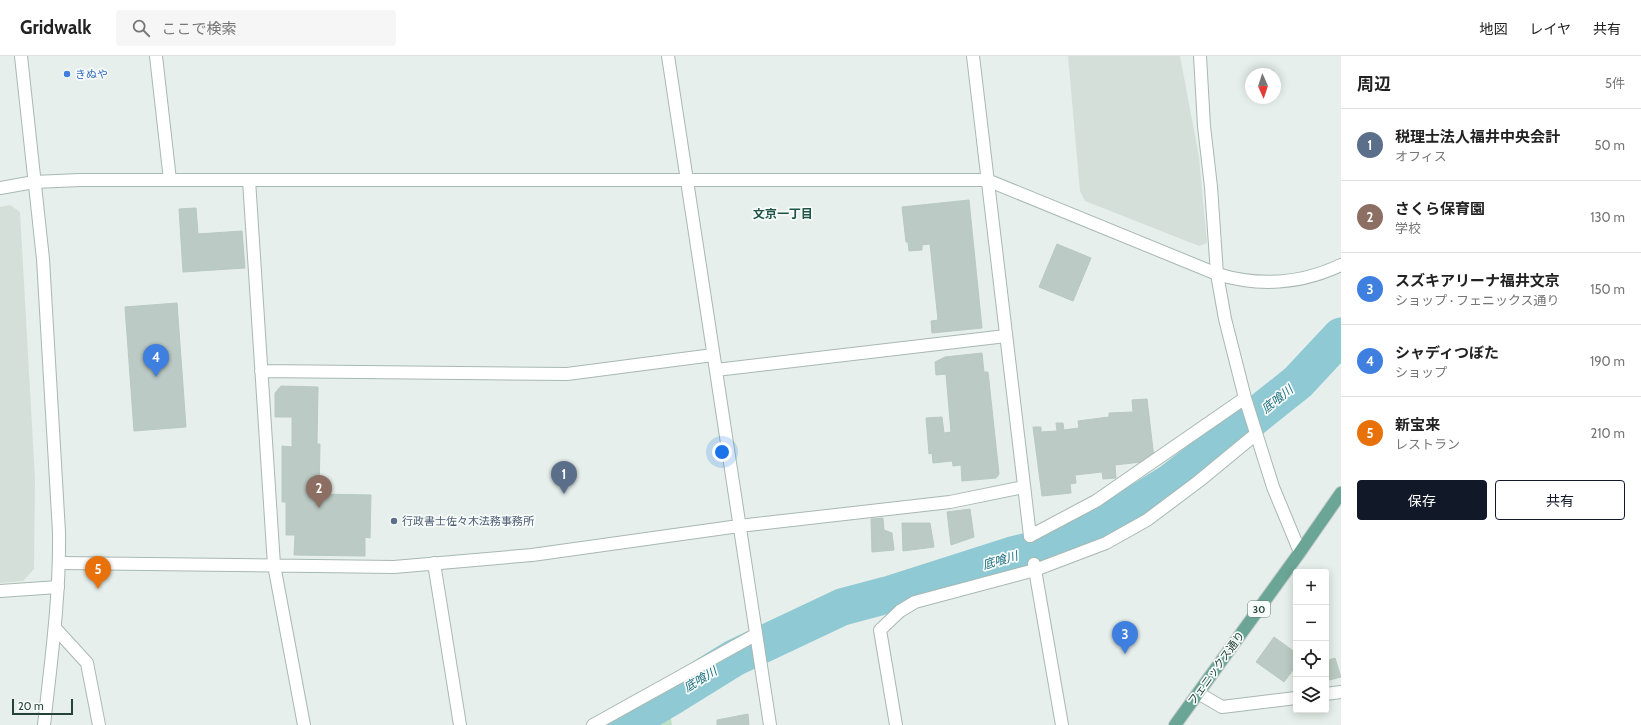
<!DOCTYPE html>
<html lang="ja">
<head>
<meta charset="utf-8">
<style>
	:root { --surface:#fff; --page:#f6f6f6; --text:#222; --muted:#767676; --line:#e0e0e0; --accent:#111827 }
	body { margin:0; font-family:Cabin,"Noto Sans JP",sans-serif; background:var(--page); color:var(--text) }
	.controls { position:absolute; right:12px; bottom:12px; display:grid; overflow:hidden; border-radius:4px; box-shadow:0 2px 10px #0003 }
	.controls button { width:36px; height:36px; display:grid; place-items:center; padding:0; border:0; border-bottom:1px solid var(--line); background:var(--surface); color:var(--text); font:20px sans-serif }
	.compass { position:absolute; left:1245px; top:12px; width:36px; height:36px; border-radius:50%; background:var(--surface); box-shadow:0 2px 10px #0003; rotate:177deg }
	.scale { position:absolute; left:12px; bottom:10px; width:61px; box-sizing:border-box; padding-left:4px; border:2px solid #24423a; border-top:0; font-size:11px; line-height:14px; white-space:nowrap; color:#24423a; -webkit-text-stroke:3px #f7fbf9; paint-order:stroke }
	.you { position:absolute; left:722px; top:396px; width:14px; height:14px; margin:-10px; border:3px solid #fff; border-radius:50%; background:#1a73e8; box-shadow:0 0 0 6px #1a73e833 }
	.badge { display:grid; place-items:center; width:26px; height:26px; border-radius:50%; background:var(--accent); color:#fff; font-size:13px; font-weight:700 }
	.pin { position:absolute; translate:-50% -33px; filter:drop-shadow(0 1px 2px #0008) }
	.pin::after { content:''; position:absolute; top:21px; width:14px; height:12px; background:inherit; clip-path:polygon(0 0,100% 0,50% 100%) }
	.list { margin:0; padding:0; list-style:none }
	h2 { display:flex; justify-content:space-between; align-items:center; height:52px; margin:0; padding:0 16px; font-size:17px }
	h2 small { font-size:13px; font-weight:400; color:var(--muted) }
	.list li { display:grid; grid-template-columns:26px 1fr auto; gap:12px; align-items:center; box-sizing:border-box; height:72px; padding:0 16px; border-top:1px solid var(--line) }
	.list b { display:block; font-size:15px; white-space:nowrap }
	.list p { margin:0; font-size:13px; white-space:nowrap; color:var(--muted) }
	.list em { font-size:13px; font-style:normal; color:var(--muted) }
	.actions { display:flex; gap:8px; padding:12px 16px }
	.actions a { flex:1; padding:9px 0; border:1px solid var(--accent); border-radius:4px; text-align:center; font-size:14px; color:var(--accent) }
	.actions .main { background:var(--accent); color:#fff }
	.icon { flex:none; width:22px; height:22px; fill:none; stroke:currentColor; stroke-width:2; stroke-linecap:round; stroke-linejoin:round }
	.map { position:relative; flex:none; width:1341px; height:669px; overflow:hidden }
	header { display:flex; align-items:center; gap:24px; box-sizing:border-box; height:56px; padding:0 20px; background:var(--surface); border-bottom:1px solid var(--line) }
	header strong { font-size:19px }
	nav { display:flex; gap:22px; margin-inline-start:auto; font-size:14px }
	.search { width:280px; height:36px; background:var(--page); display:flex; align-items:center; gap:10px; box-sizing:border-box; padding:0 14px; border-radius:4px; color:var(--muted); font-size:15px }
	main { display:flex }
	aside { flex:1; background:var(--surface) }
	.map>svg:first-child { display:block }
</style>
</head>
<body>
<header>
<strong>Gridwalk</strong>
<div class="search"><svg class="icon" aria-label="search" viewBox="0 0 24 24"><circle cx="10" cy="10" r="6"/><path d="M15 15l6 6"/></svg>ここで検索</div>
<nav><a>地図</a><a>レイヤ</a><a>共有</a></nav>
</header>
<main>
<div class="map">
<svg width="1341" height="669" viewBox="0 0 1341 669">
	<rect width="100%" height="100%" fill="#e6efeb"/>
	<path fill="#d4dfda" d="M1068,0H1180L1199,101L1207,187L1199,190L1085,145L1080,135Z
		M10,149L20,156L35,423L34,513L23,525L0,527V151Z"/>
	<path fill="#bfe0c8" d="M669,650L672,669H631Z"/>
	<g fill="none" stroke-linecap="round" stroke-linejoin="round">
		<path stroke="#8ec9d4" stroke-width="37" d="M624,669L671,641L734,602L842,551L887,539L1012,499L1046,491L1108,465L1171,426L1233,378L1298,326L1341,280"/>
	</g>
	<path fill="#bbcac4" stroke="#b8c9c2" d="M969,144L982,272L932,277L931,265L938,264L930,188L922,189V194L909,195L908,186H906L902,151Z
		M196,152L198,178L242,175L245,212L183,216L179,153Z
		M1057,188L1091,202L1073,245L1039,231Z
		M177,247L186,371L134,375L125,251Z
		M982,297L984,316H988L999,418L996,422L962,425L961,409L953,410L952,402V405L933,407L932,397L929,398L926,362L942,361L944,377L951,376L946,318L936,319L935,306L945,301Z
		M281,330L318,331L317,388H320L319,438L371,439L370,482L365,481V500L294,499L295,479H286V446H282V390L292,391V361H275V337Z
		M1147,343L1154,402L1150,405L1115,409L1116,422L1103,423L1102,416L1075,419L1076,427L1070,428L1071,437L1042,440L1033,371H1041V376L1057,375L1056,367H1063L1064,374L1079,372L1078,365L1109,361V357L1133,356L1132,344Z
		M970,453L974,481L951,489L947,456Z
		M883,462L884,474L892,477L894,494L872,496L871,463Z
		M902,467H930L934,491L903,495Z
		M1274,581L1296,597V610L1284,626L1256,606Z
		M1335,602L1341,621L1326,625V605Z
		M748,658L749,669H717V664Z"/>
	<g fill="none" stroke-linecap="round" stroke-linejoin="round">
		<g stroke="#a8b8b2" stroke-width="14">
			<path id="minor" d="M156,0L170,124
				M668,0L770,669
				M1200,0L1204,70L1211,131L1217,218L1225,263L1245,342L1273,431L1300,496
				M249,124L274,509L304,669
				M716,314L1006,280
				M261,315L567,318L713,299
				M1030,480L1096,445L1245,342
				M60,507L394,511L532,499L739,470L950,446L1024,431
				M434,507L460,669
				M0,535L58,531
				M55,572L87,607L99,669
				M1198,637L1222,651L1296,642
				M1326,638L1341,636
				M593,669L755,579
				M896,669L880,574L900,555L915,546L1035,514L1106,487L1147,464L1199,425L1256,378"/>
		</g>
		<g stroke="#a8b8b2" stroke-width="14">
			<path id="tertiary" d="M21,0L43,203L59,476C60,541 51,605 44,669
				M973,0L1030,480
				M0,132L34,126L80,124H987L1217,218C1260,231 1301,228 1341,209
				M1034,508L1062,669"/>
		</g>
		<g stroke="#c2cac8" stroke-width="14">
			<path id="primary" d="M1175,669L1300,496L1341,437"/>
		</g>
		<use href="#minor" stroke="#fff" stroke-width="12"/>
		<use href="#tertiary" stroke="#fff" stroke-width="12"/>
		<use href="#primary" stroke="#6aa596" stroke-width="12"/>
	</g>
	<circle fill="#3f7fe0" stroke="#f7fbf9" stroke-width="1.5" cx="67" cy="18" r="4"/>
	<circle fill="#5c6f8a" stroke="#f7fbf9" stroke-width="1.5" cx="394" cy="465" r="4"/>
	<g text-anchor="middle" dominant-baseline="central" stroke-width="3.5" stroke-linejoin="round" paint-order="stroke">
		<rect fill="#f7fbf9" stroke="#637a73" stroke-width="1" x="1248" y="545" width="22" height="16" rx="3"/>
		<g font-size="10" font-weight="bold" fill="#24423a">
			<text x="1259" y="553">30</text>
		</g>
		<g font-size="11" fill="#366cbe" stroke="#f7fbf9" text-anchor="start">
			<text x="75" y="18">きぬや</text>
		</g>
		<g font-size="11" fill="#4e5e75" stroke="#f7fbf9" text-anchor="start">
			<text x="402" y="465">行政書士佐々木法務事務所</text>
		</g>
		<g font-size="11" fill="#24423a" stroke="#f7fbf9">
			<text transform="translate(1216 612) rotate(-54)">フェニックス通り</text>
		</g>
		<g font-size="12" font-weight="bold" fill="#1f5548" stroke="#f7fbf9">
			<text x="783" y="157">文京一丁目</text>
		</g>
		<g font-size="12" font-style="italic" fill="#1c6f80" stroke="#f7fbf9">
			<text transform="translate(1277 343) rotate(-39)">底喰川</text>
			<text transform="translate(1000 504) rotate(-16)">底喰川</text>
			<text transform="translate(700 623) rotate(-31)">底喰川</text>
		</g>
	</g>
</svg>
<div class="controls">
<button>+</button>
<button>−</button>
<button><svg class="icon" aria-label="locate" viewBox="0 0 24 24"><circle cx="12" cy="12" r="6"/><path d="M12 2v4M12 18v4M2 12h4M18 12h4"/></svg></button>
<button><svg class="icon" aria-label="layers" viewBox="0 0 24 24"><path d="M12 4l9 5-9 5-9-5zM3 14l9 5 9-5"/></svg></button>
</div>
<svg class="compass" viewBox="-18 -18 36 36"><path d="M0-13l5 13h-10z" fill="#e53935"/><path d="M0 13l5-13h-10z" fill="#767676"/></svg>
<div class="scale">20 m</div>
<div class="you"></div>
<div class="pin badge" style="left:564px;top:438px;background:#5c6f8a">1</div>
<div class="pin badge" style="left:319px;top:452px;background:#8d6e63">2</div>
<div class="pin badge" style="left:1125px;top:598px;background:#3f7fe0">3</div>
<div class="pin badge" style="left:156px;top:321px;background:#3f7fe0">4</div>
<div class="pin badge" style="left:98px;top:533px;background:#e8710a">5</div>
</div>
<aside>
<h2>周辺<small>5件</small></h2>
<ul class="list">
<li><span class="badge" style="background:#5c6f8a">1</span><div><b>税理士法人福井中央会計</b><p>オフィス</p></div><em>50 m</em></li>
<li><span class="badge" style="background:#8d6e63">2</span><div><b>さくら保育園</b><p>学校</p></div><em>130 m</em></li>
<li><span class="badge" style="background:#3f7fe0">3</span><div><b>スズキアリーナ福井文京</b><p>ショップ · フェニックス通り</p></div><em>150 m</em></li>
<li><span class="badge" style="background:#3f7fe0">4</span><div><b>シャディつぼた</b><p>ショップ</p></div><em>190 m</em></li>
<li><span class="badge" style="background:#e8710a">5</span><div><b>新宝来</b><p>レストラン</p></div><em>210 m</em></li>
</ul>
<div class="actions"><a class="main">保存</a><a>共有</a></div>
</aside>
</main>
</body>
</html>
